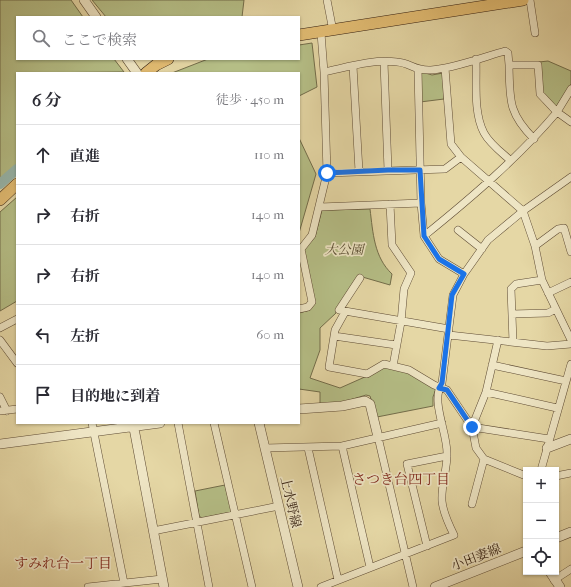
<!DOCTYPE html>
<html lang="ja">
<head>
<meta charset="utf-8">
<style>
	:root { --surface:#fff; --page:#f2f2f3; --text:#2b2b33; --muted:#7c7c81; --line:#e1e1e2 }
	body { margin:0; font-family:"IM FELL French Canon","Noto Serif JP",serif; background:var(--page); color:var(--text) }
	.controls { position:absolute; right:12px; bottom:12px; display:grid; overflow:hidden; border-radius:0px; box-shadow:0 1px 3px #0004 }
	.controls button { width:36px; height:36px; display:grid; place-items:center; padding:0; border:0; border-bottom:1px solid var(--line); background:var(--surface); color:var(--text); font:20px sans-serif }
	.stop { position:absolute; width:12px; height:12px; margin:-9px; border:3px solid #1a73e8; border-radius:50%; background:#fff }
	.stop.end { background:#1a73e8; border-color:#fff; box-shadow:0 1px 4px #0008 }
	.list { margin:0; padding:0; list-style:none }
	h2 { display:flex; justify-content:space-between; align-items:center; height:52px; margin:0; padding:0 16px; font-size:17px }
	h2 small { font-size:13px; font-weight:400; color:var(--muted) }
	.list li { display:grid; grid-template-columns:26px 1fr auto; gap:12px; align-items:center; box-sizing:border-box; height:60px; padding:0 16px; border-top:1px solid var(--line) }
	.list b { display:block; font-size:15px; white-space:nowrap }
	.list em { font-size:13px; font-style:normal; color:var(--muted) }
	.icon { flex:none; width:22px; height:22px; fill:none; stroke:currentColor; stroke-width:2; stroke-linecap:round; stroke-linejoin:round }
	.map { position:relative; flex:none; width:571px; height:587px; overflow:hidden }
	.search { position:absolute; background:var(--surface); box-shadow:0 1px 3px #0004; left:16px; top:16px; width:284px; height:44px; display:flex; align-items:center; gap:10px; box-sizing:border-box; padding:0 14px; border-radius:0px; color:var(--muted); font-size:15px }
	.panel { position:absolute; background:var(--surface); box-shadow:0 1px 3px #0004; left:16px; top:72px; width:284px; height:352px; border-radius:0px }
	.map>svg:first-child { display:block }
</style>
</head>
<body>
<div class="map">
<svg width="571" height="587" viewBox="0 0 571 587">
	<rect width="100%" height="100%" fill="#e5d7a5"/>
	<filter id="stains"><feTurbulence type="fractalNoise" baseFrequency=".005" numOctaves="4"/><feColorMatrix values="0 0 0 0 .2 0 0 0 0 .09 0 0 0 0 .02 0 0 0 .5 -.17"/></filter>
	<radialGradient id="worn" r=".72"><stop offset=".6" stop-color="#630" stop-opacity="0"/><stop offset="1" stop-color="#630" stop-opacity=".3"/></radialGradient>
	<path fill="#b5be86" stroke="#736d4a" d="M0,0H71L83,17H17V59H114L124,72L17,73V171L0,187Z
		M92,0H244L242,17H106Z
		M312,43L317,87L299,96V73H172L208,59H299V45Z
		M548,61L571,71V84L556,107L540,93L539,62Z
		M422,72L432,75L443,73L444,99L420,102L419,75Z
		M299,138L316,174L299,233Z
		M17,197V301L0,311V212Z
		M370,209C373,233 374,257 392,274L390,285L359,276L336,310V313L320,328V350L310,378L340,388L367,376L382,367H390L408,372L436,389L433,397V406L377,417L370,396L366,395L340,403L320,404V392L299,389V313L310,310L315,303L304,252L305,248L315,237L322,210Z
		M225,485L232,512L202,518L199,516L195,491Z"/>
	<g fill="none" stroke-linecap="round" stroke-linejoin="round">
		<path stroke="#97b8ae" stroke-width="10" d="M0,184L17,169"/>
		<g stroke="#5e4b34" stroke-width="8">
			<path id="minor" d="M327,0L333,31
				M530,0L535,33
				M476,59C477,82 473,112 484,133C490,144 501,152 510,160
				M384,62L388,170
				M509,65C510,100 508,113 534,139
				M353,66L359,171
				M445,68L451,144L461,157L523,211L535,246L542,280L571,340
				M418,70L421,203L424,236L439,259L464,274
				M324,72C348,67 372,59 397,62C411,63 414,71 431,70C452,69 484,57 505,51L508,53L509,65H538L540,94L557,112C518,158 471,198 424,236
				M571,89L557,112L571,122
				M327,173L445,169L461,157
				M390,204L392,245L411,273L404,289L401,322L393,366
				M320,207L421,203
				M458,230L482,249
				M535,246L558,229L564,228L571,252
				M301,249L312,235L327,173L324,72L321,33
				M360,278L339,310L449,329
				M548,293L571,282
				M299,309L308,307L312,302L301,249
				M345,312L335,330L329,367L367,374L384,364L409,370L434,385L447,390L472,427L476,448L484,459L526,476
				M512,314L548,313L556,309
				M0,328L17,319
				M449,335L547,346L571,344
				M334,336L396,345
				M0,340L17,363
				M513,342L511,289L516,284L542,280
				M492,365L566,381
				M486,392L557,408
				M0,397L7,411
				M0,411L17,409
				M92,423L124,583
				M178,423L209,587
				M214,423L252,587
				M472,427L486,392L498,340
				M472,427L549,439
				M378,437L413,587
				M342,446L370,567
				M265,448L342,446L442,423
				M308,448L338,580
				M541,470L571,364
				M556,476L571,473
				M472,504L484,459
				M153,531L279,506
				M427,546L407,464L447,456
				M554,580L571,569
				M88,587L162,579
				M321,587L454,535C449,525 443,513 442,501C441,485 447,470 447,455C448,433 430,401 442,383L453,295L464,274L488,240L523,211L571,177"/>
		</g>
		<g stroke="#5e4b34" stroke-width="10">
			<path id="tertiary" d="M84,0L96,17
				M127,59L137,73
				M299,409L342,406L365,401L370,404L378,437
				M133,423L164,587
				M259,423L298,587
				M0,444L160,423
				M547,448L571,439
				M556,538L571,532
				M550,572L560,587
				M435,587L526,551"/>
		</g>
		<g stroke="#311c0e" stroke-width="12">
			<path id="trunk" d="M299,35L523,0
				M146,73L156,65L168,59
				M0,200L17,184"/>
		</g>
		<use href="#minor" stroke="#eee5c4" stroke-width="7"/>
		<use href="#tertiary" stroke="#eee5c4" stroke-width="9"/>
		<use href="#trunk" stroke="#e2bc72" stroke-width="11"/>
	</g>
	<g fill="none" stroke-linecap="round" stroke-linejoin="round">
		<path stroke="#1a73e8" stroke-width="5" d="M327,173L388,170H420L424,236L439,259L464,274L452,295L442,383L439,388L447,390L472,427"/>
	</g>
	<g text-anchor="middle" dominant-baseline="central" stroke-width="3.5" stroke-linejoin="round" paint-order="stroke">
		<g font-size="13" font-style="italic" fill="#594d32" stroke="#eee5c4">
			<text x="344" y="249">大公園</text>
		</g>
		<g font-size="13" fill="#311c0e" stroke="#eee5c4">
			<text transform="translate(291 502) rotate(77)">上水野線</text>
			<text transform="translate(476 557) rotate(-21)">小田妻線</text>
		</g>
		<g font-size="14" fill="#7a1f14" stroke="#eee5c4">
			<text x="401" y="479">さつき台四丁目</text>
			<text x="63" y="563">すみれ台一丁目</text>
		</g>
	</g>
	<rect width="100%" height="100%" filter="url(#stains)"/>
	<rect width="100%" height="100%" fill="url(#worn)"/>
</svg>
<div class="controls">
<button>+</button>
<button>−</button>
<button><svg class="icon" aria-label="locate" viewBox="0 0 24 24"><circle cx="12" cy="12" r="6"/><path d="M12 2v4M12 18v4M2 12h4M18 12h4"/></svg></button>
</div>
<div class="stop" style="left:327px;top:173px"></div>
<div class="stop end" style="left:472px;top:427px"></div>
<div class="search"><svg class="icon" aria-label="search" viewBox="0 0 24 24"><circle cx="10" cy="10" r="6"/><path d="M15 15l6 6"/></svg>ここで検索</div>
<section class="panel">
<h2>6 分<small>徒歩 · 450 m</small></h2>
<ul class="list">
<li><svg class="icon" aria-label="ahead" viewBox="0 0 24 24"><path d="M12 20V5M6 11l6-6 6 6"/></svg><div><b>直進</b></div><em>110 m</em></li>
<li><svg class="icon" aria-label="right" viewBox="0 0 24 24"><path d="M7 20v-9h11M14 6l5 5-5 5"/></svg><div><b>右折</b></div><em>140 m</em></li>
<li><svg class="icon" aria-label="right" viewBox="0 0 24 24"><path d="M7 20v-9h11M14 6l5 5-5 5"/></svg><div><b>右折</b></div><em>140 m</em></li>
<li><svg class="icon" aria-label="left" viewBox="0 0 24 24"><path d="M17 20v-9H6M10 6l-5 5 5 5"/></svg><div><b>左折</b></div><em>60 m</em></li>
<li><svg class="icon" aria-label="arrive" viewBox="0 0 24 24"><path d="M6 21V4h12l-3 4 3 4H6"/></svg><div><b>目的地に到着</b></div></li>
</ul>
</section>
</div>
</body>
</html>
